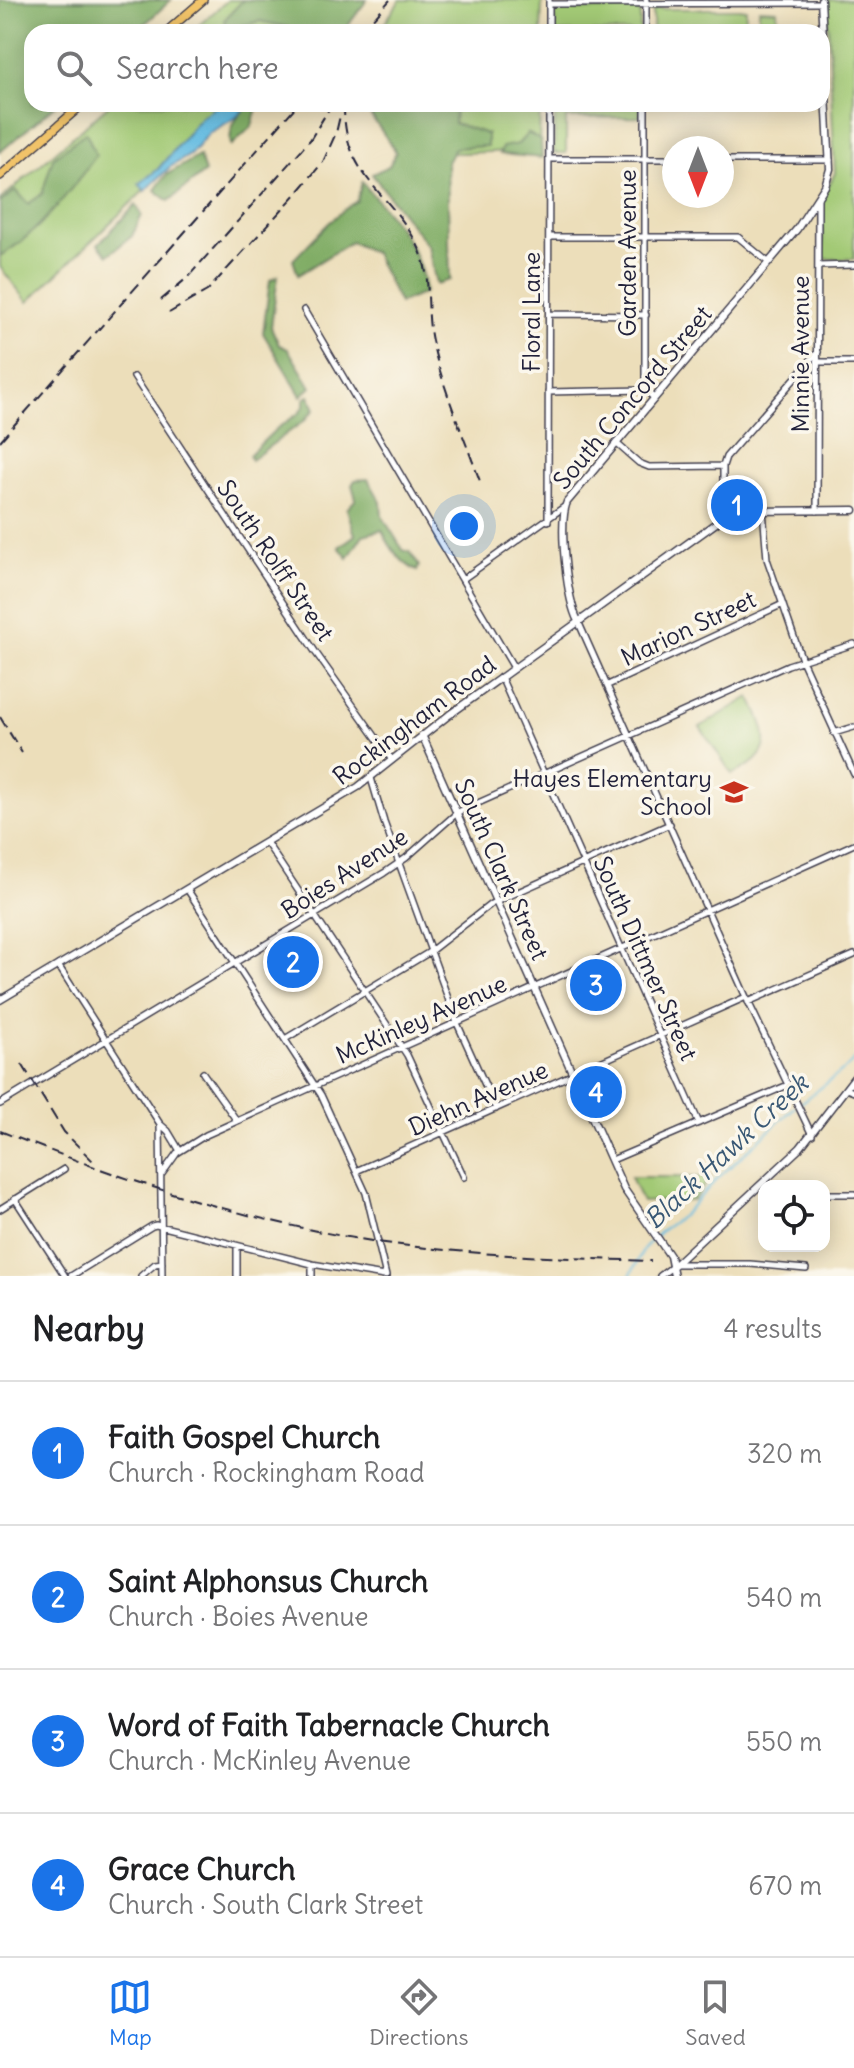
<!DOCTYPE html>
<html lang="en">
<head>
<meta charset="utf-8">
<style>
	:root { --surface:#fff; --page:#f2f2f2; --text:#202124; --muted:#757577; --line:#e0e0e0; --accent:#1a73e8 }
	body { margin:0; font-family:Delius,sans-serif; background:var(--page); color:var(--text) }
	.controls { position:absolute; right:24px; bottom:24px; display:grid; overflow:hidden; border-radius:16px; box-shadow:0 4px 20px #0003 }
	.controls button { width:72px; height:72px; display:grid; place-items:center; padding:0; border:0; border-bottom:2px solid var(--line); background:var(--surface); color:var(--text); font:40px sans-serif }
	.compass { position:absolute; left:662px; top:136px; width:72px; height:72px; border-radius:50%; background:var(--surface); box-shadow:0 4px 20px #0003; rotate:180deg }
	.you { position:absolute; left:464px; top:526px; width:28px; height:28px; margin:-20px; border:6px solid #fff; border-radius:50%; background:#1a73e8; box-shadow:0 0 0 12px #1a73e833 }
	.badge { display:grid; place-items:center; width:52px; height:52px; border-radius:50%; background:var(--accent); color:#fff; font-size:26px; font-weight:700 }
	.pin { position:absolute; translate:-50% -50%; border:4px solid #fff; box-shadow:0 2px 8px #0006 }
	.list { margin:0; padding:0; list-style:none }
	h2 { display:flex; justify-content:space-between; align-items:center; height:104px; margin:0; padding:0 32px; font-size:34px }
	h2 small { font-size:26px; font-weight:400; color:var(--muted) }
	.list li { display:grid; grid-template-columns:52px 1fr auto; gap:24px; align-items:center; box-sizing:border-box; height:144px; padding:0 32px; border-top:2px solid var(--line) }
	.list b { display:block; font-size:30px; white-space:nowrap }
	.list p { margin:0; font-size:26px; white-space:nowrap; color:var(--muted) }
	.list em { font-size:26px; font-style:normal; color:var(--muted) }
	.icon { flex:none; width:44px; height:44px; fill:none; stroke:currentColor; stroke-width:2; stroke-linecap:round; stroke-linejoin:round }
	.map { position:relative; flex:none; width:854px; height:1276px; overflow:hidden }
	.search { position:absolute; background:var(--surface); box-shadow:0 4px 20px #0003; left:24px; right:24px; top:24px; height:88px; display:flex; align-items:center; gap:20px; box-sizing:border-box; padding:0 28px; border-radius:24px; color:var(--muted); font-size:30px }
	.sheet { height:680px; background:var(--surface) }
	nav { display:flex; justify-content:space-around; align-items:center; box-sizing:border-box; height:112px; border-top:2px solid var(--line); background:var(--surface); font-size:22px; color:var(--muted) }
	nav a { display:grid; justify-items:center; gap:4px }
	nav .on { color:var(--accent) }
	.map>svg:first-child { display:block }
</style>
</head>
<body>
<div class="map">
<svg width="854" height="1276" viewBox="0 0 854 1276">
	<rect width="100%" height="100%" fill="#fbf7ec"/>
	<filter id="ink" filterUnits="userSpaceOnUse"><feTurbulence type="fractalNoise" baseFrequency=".0125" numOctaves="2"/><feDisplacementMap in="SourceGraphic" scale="16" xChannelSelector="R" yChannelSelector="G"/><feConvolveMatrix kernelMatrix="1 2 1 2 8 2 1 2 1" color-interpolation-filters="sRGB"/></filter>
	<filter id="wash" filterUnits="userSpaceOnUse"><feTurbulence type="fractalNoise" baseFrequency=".006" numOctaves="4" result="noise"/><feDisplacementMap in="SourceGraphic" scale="32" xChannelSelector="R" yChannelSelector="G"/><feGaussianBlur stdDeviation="1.8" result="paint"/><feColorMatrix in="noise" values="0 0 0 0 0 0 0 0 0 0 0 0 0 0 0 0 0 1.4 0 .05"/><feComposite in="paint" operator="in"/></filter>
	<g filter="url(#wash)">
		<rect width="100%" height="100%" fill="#ecdeba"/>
		<path fill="#a2c974" stroke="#627658" stroke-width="2" d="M228,0H341L308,32H191Z
			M400,0H542L541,32H379Z
			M827,0H854V259H823L822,198L835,173Z
			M640,9V32H555V10Z
			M656,9H746L745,32H653V11Z
			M759,9L777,10L778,32H759Z
			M110,104H234L28,302L0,267V200Z
			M365,104H540L539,150C506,150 436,158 407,148C389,142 371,121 365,104Z
			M555,104H640V117L566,118V153H554Z
			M750,697C769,734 777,756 732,774L700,727Z
			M631,1177H711L693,1200L642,1202Z"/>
		<path fill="#81ad66" stroke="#526850" stroke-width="2" d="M0,0H171L136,32H32V104H57L0,152Z
			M243,0H367L343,32H295L291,28L260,21L227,30L224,20Z
			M250,104H258L252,126L231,146C228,127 237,116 250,104Z
			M369,104H476L455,107L454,123L487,134V146L455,148L447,162L450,280L436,284L428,246L372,174L389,166L396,152L372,117Z
			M86,132L96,155C71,191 38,234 0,256V203L16,190L28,204L42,194L53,158Z
			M528,133L541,141L542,158L500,154L502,147L518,144Z
			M199,156L205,172L169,201L155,190L166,175Z
			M362,182C390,216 422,248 425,293L399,303L374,253L351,242L298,275L293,260C314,239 332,216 357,201Z
			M136,205L142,215L132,236L108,255L98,244Z
			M278,276L271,327L279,345L288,349L311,387L301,396L263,333L270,280Z
			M309,396L315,409L304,421L251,460L249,455L276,429L299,413L304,406V399Z
			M368,479L381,502L382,516L403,550L410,552L419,566L417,571C401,563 389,546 382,530L363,535L348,558L339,547L355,535L347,509L356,499L352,485L355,480Z"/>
		<path fill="#64bbe1" stroke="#436e8e" stroke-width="2" d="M250,104L235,118L209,133L190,155L170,167L145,191L139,184L158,169L201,117L218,105Z"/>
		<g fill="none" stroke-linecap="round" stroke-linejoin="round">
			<path stroke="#64bbe1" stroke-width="2" d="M801,1103L849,1066L854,1059
				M630,1276L645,1247L661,1231L683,1215L719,1177L795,1107"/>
		</g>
	</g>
	<g filter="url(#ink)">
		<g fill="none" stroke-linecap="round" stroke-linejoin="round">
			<g stroke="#403e4e" stroke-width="8">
				<path id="minor" d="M549,0V32
					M549,4L821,3
					M646,32V0
					M645,104V390L654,398
					M549,159H674
					M722,160H830
					M549,237H738L768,262
					M818,266L854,265
					M304,310L514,668
					M549,314L646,315
					M818,362H854
					M134,377L316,653L392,760
					M548,392L645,390
					M616,443L639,463L649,467L723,466
					M763,510L767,559L802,660L854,774
					M817,511L818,198
					M723,518V466L726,457L818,352
					M548,521L549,104
					M463,579L564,507
					M578,621L746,997L812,1135
					M501,677L699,1123
					M608,685L783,604
					M834,733L854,727
					M371,778L384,822L457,1023L496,1109
					M266,842L407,1055L464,1177
					M187,889L321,1095L366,1193L386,1276
					M58,965L160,1124L162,1276
					M748,1002L854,955
					M285,1039L428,953L491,904L670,824
					M203,1073L237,1121
					M846,1089L854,1092
					M0,1104L384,873L406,858L458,812L788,665L854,644
					M160,1124L168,1131L180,1151
					M612,1160L788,1085
					M356,1171L746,997
					M162,1174L177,1153L206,1135L854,844
					M824,1194H854
					M15,1199L65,1276
					M0,1209L64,1169
					M237,1246V1276
					M312,1264V1276
					M676,1264H750L806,1269
					M71,1276L152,1226L156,1225L312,1264L384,1276
					M141,1276L155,1264L162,1263
					M660,1276L672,1267"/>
			</g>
			<g stroke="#403e4e" stroke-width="9">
				<path id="tertiary" d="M578,621C567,601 558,523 567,502L797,229L825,186L830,169L821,0
					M422,735L624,1189L670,1256L674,1276
					M0,1000L358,787L449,715L723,518L746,511L854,510
					M672,1267L800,1148L854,1078"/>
			</g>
			<g stroke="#403e4e" stroke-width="10">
				<path id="primary" d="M166,32L203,0
					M0,176L83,104"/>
			</g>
			<use href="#minor" stroke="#fff" stroke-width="5"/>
			<use href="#tertiary" stroke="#fff" stroke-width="6"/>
			<use href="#primary" stroke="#f1c369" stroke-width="7"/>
			<path stroke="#22223b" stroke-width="2" stroke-dasharray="12 6" stroke-linecap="butt" d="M361,32L390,0
				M344,104C343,176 387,189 416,242C434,275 424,310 433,345C444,392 465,439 481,484
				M161,300L187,278L310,140L332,104
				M169,313L207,291L298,192L323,162L336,133L340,116
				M0,441L298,104
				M0,717L22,753
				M22,1064L64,1132L95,1163
				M0,1131C123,1180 247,1222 378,1242C469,1255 559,1258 651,1261"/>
		</g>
	</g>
	<defs>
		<g id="school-bare" transform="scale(2.16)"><path d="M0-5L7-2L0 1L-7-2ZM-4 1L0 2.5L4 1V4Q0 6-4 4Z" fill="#c8321e" stroke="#fbf7ec" stroke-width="2.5" paint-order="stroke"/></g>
	</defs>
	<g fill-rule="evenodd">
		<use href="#school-bare" x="734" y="792"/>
	</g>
	<g text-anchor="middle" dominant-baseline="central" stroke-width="7" stroke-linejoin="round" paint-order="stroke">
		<g font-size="24" fill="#22223b" stroke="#fbf7ec">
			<text transform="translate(627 253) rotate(-90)">Garden Avenue</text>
			<text transform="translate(531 312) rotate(-90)">Floral Lane</text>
			<text transform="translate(800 354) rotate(-90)">Minnie Avenue</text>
			<text transform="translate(632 397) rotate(-50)">South Concord Street</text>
			<text transform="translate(276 560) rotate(56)">South Rolff Street</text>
			<text transform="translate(688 628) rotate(-25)">Marion Street</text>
			<text transform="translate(414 720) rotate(-37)">Rockingham Road</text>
			<text transform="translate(502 869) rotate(66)">South Clark Street</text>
			<text transform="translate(344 873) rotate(-33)">Boies Avenue</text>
			<text transform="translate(646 958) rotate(66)">South Dittmer Street</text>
			<text transform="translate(421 1019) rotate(-24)">McKinley Avenue</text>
			<text transform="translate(478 1098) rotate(-24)">Diehn Avenue</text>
		</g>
		<g font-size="24" fill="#22223b" stroke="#fbf7ec" text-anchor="end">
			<text x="712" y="778">Hayes Elementary<tspan x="712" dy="28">School</tspan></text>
		</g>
		<g font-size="26" font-style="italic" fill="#395875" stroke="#fbf7ec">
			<text transform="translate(726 1151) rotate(-43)">Black Hawk Creek</text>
		</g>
	</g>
</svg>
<div class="controls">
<button><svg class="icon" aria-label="locate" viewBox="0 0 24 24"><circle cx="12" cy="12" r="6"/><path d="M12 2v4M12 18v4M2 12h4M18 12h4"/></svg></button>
</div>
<svg class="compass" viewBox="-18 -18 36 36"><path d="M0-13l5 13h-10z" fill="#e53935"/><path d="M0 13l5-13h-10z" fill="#757577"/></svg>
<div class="you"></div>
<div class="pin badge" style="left:737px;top:505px">1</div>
<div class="pin badge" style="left:293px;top:962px">2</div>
<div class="pin badge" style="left:596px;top:985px">3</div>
<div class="pin badge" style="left:596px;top:1092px">4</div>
<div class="search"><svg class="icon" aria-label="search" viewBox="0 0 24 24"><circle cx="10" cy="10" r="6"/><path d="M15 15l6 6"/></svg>Search here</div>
</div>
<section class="sheet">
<h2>Nearby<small>4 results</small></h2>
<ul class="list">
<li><span class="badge">1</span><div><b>Faith Gospel Church</b><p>Church · Rockingham Road</p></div><em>320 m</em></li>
<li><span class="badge">2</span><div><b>Saint Alphonsus Church</b><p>Church · Boies Avenue</p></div><em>540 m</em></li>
<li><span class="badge">3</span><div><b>Word of Faith Tabernacle Church</b><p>Church · McKinley Avenue</p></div><em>550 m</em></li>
<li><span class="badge">4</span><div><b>Grace Church</b><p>Church · South Clark Street</p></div><em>670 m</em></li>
</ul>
</section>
<nav>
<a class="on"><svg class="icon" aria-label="map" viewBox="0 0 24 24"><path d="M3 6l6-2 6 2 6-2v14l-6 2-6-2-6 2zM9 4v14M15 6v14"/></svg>Map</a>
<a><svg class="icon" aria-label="directions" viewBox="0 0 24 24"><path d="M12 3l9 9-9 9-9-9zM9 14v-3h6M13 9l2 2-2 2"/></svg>Directions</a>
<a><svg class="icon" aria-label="saved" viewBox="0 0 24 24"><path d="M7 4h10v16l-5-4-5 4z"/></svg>Saved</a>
</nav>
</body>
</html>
